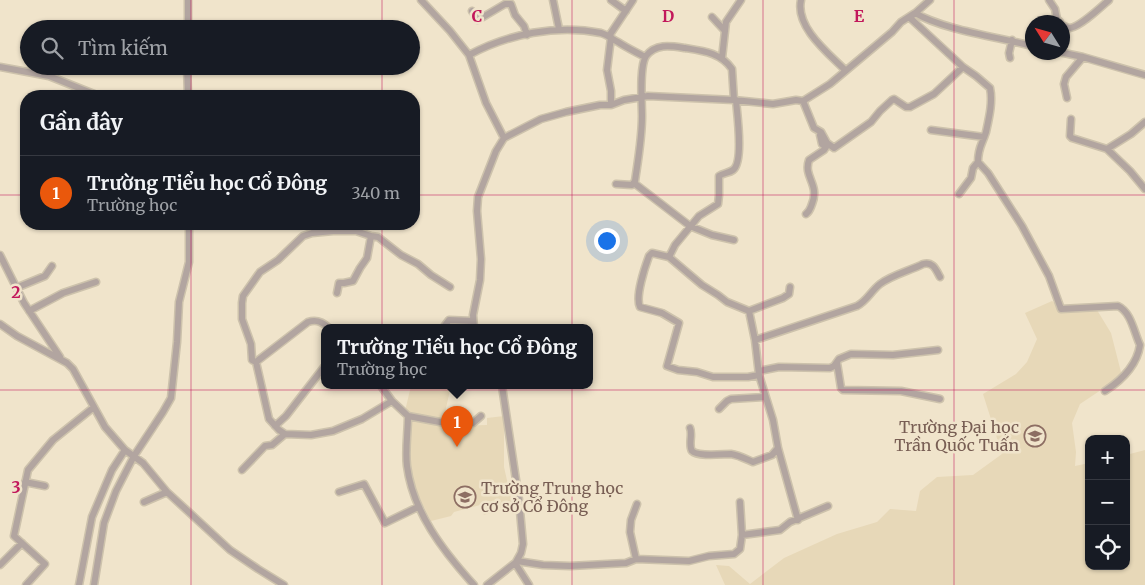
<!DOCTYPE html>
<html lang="vi">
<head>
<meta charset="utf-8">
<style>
	:root { --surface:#171b24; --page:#242831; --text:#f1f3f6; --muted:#9ea1a6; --line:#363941; --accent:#ea580c }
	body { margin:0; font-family:Merriweather,serif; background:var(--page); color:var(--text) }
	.controls { position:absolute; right:15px; bottom:15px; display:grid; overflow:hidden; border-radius:10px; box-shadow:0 1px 4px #0004 }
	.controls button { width:45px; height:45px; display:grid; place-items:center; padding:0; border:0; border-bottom:1px solid var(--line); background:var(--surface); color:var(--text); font:25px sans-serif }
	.compass { position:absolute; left:1025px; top:15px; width:45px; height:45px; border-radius:50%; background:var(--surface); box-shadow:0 1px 4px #0004; rotate:307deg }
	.you { position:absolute; left:606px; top:240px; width:18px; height:18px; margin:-12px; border:4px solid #fff; border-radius:50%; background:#1a73e8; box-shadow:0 0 0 8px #1a73e833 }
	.badge { display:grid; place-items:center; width:32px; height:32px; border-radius:50%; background:var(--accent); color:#fff; font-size:16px; font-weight:700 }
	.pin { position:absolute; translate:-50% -41px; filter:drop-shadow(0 1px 2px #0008) }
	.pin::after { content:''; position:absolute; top:26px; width:18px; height:15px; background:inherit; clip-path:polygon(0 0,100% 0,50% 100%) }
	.popup { position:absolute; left:321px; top:324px; width:272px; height:65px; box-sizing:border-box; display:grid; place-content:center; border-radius:10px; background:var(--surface); filter:drop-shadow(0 1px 4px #0005); font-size:16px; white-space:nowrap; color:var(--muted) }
	.popup b { font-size:19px; color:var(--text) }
	.popup::after { content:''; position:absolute; left:50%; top:100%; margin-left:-10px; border:10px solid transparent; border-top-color:var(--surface) }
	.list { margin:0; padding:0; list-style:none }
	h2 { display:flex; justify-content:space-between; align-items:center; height:65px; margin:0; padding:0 20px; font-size:21px }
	h2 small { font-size:16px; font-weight:400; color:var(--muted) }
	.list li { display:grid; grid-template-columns:32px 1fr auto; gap:15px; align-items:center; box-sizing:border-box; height:75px; padding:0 20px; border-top:1px solid var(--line) }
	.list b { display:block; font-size:19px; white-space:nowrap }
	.list p { margin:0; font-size:16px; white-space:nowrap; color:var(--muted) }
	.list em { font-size:16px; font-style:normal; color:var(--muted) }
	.icon { flex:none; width:28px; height:28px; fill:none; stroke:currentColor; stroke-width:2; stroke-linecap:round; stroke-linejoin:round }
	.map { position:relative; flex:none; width:1145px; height:585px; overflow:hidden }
	.search { position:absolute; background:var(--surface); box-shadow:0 1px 4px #0004; left:20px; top:20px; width:400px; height:55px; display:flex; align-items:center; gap:12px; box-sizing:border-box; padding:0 18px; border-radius:28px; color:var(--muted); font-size:19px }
	.panel { position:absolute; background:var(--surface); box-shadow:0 1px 4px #0004; left:20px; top:90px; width:400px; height:140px; border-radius:20px }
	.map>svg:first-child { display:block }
</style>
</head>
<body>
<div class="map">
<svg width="1145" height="585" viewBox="0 0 1145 585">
	<rect width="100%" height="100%" fill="#f0e4cb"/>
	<path fill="#e7d8b8" d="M1052,301L1067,311L1097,310L1111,333L1122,376L1080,404L1072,423L1076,452L1075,466L1089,463V566H1126V455L1145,450V585H725L716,565L729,566L750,584L784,558L837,534L877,522L890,509L916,511L920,491L937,477L973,475L1002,454L983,394L1016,374L1027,362L1037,339L1025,313Z
		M411,386H451L443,421L410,414L405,411Z
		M504,416V467L513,507L484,515L480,505L454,512L451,516L431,521L415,489L411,471L410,420L447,426L487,425V418Z"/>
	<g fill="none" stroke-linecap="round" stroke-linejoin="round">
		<g stroke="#cdc2ac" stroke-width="9">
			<path id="minor" d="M188,0V29
				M421,0L450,31L469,55L486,103L504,138
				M553,0L559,29
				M611,0L626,11
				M801,0C795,27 828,53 845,70
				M1049,0L1055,9L1057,19L1060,22
				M472,11L478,20L505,4H511L515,15L524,26L527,35
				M913,15L930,0
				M712,17L725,31
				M909,17L963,67L976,76L990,88C993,102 989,118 986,132C982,145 978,147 978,162L988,173L1022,226L1049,276L1061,309L1118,306C1131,312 1134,332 1140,345C1137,365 1122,380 1105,391
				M1062,25C1065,26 1067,28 1070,28C1080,27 1101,7 1109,0
				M609,36L633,0
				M611,37L607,70L611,91V105
				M1059,52L1083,57L1145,75
				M469,55C508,34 557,24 601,33C608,35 612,39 618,42C627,48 636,52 645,57
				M722,58L726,22L741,0
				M1010,58L1009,53L1012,40
				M187,66L188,96
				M0,67L49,76L99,96
				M1067,98L1064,84L1066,77L1083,57
				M736,100C737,113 744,162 733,170C729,173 723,173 719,176V195L718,204L699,216L675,245L669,257L702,285L718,295L727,302L749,311L783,298L789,294L790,287
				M803,101L814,128L821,132L827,143L834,148L871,122L880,111L892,100L894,99L906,107H910L934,94L963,67
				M1071,119L1070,136L1072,138L1107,149L1131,134L1145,122
				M931,130L984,137
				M1107,149L1130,171L1145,189
				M634,183L690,226L712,235L734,240
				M616,184L632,185L635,181C638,160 642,138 642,116C642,103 639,67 646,56C656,43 671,46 685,48C704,51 721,53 732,69L734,100
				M959,194L971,178L973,168L978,162
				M806,214C810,211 810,209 812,204C820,184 803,177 809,160L824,150L826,147L822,144L820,135
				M0,255L24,303L60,357
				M669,257L652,253L649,256C645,267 635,297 640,307L662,313L679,323L667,366L678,370L697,372L713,377H748L759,375
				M450,287L431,275L418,264L401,255L378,237L371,236L356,231H333L312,233L303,236L278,260L260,272L243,296L242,303V319L251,344L252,360L256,362L269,419L279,430L285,434L311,435L333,431L362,419L392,401L408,416L440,422L473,423L481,416
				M16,288L45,276L52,266
				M337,293L339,283H344L353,281L360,268L367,258L371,236
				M29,311L63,293L96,282
				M749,311L755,340L759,375L773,420L778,448L798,520
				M0,324L17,336L67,363L73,369L105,427L125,450L143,463L167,492L230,550L258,569L284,585
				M443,328L449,320L473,321
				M474,328L473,315L480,280L481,259L477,211L478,197L496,151L504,138L541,119L566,112L600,105H611L624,100L648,96L734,100L773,104L796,100L803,101L830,84L892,32L901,22L915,13C944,30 998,37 1032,46
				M755,340L857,306C867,301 871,291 880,284C892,275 909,271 923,264C933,261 936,270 940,277
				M256,362L308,322C317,319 323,322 329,328
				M837,363L841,388L843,390L901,391L940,399
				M759,371L779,367L830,368L834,366L839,359L851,354L893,355L938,350
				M381,386L392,401
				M502,386L519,500L523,544L521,553L516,562
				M719,409L727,401L731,399L765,397
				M408,416C408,432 405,450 407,466C413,512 443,551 474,585
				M275,426L286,416L324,367
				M690,428C693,434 688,445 692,451C698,457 723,454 731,454C738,455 746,459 753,462L772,455L778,448
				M242,470L265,446L272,445L285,434
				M25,482L45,486
				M339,492L364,484L385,523L418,507
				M144,502L167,492
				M742,535L780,530L790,522L828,506
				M636,559L630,532L631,520L637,504
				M517,561L543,565L570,566L626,563L636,559L689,561L709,556L734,554L740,549L742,535L740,502
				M0,565L22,543
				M26,585L45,564L14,536L28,470L53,440L94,407
				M79,585L92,517L112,470L125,450
				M94,585L104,523L116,491L134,456L163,412L171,398L177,342L179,302L189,262V224
				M487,585L515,563L529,585"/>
		</g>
		<use href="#minor" stroke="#b2a5a0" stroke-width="6"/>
	</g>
	<path fill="none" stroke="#c2185b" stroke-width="1" stroke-opacity="0.55" d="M191,0V29M382,0V29M572,0V585M763,0V585M954,0V585M191,66V96M382,66V96M0,195H26M414,195H1145M191,224V585M382,224V585M0,390H1145"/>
	<defs>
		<g id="university-ring" transform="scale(1.125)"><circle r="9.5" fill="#f0e4cb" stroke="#8d6e63" stroke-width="1.5"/><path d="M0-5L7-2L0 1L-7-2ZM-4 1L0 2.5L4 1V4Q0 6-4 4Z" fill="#8d6e63"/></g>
		<g id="school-ring" transform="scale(1.125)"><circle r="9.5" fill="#f0e4cb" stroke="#8d6e63" stroke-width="1.5"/><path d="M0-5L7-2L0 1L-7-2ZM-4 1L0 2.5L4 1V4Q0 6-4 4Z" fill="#8d6e63"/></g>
	</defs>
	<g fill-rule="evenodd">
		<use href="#university-ring" x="1035" y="436"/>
		<use href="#school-ring" x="465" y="497"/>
	</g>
	<g text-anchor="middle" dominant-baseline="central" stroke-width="5" stroke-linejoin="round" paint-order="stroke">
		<g font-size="16" fill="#785e54" stroke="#f0e4cb" text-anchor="end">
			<text x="1019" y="427">Trường Đại học<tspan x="1019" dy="18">Trần Quốc Tuấn</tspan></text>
			<text x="481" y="488" text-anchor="start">Trường Trung học<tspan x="481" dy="18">cơ sở Cổ Đông</tspan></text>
		</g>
	</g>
	<g font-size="16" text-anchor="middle" font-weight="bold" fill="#c2185b" stroke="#f0e4cb" stroke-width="5" stroke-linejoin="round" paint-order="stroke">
		<text x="477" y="22">C</text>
		<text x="668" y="22">D</text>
		<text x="859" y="22">E</text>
		<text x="16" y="298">2</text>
		<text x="16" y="493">3</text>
	</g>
</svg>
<div class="controls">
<button>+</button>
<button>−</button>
<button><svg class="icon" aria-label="locate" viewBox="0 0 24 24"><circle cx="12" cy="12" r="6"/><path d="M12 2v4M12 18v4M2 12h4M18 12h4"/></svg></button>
</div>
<svg class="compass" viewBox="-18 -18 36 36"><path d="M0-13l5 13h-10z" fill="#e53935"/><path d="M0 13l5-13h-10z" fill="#9ea1a6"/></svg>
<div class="you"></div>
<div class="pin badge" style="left:457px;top:447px">1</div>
<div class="popup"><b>Trường Tiểu học Cổ Đông</b>Trường học</div>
<div class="search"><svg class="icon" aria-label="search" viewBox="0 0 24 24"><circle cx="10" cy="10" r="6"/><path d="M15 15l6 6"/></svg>Tìm kiếm</div>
<section class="panel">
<h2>Gần đây<small></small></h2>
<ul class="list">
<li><span class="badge">1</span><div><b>Trường Tiểu học Cổ Đông</b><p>Trường học</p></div><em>340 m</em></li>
</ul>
</section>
</div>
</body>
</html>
